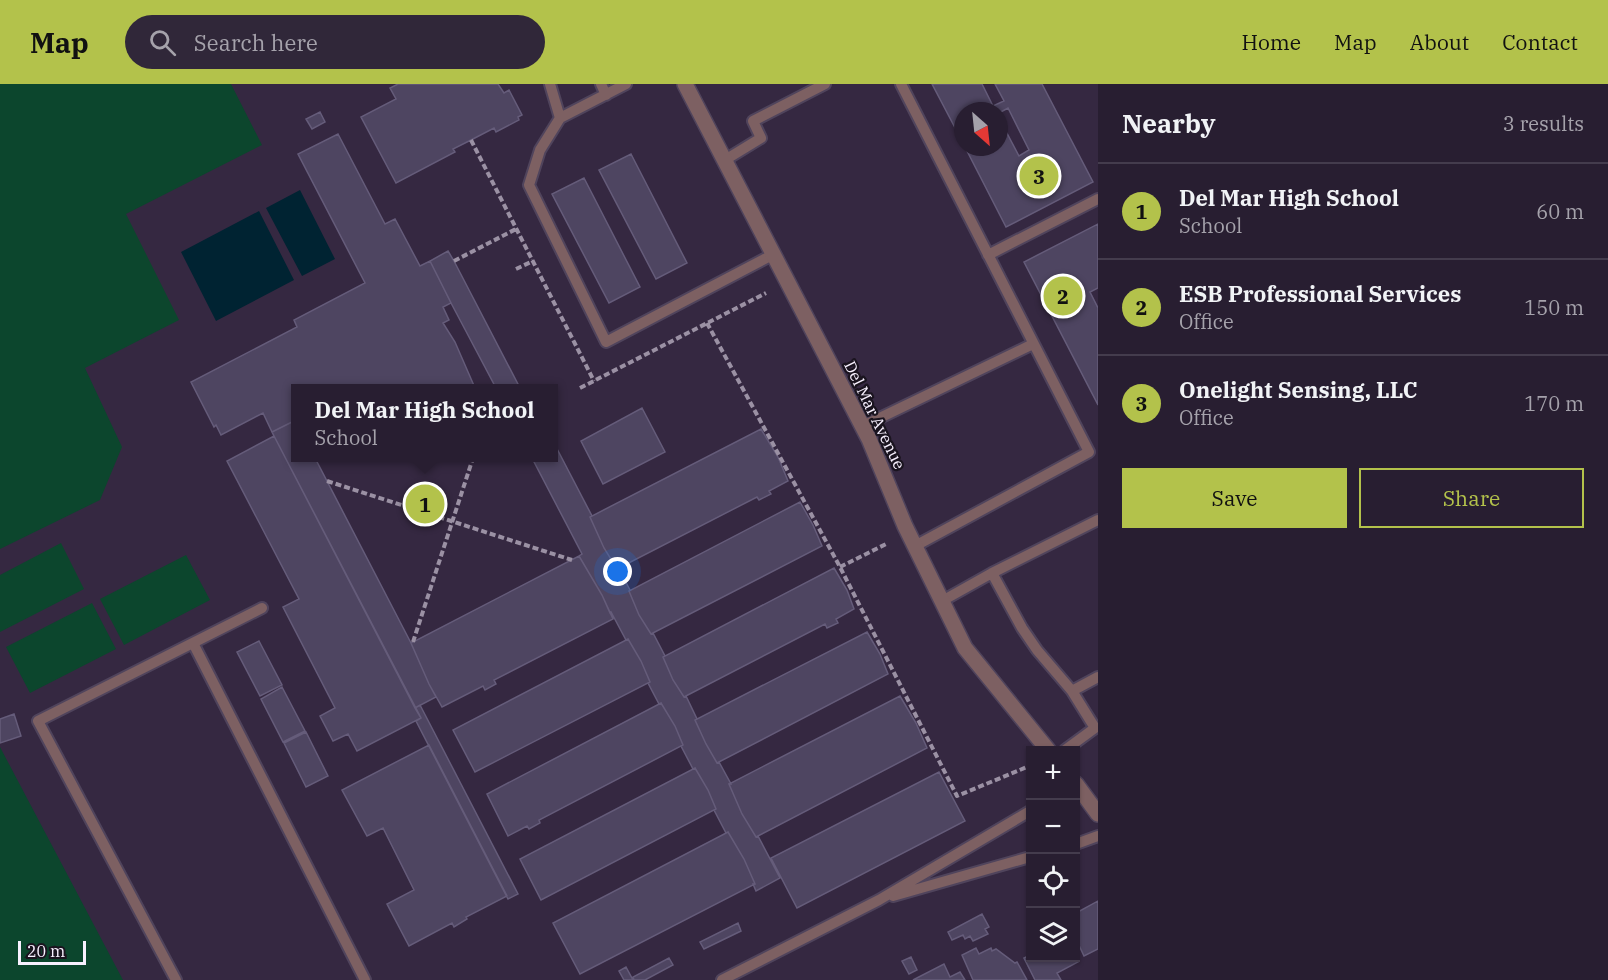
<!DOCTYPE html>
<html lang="en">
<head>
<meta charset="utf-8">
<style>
	:root { --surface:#281e31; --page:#302739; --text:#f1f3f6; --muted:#a5a2ab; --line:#443c4d; --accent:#b3c24b }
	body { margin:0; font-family:"IBM Plex Serif",serif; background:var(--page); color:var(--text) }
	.controls { position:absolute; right:18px; bottom:18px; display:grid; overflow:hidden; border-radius:0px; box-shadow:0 2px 4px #0004 }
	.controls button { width:54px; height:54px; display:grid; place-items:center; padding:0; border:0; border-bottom:2px solid var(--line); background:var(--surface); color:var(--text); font:30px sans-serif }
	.compass { position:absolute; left:954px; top:18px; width:54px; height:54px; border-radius:50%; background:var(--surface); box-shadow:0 2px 4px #0004; rotate:153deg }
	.scale { position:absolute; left:18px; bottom:15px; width:68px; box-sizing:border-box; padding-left:6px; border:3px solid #f8f1ff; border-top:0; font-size:16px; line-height:21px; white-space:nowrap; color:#f8f1ff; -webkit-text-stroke:4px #1a141f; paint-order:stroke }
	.you { position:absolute; left:618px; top:488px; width:21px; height:21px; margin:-15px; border:4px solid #fff; border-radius:50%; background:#1a73e8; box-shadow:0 0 0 9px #1a73e833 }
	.badge { display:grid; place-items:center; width:39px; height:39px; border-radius:50%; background:var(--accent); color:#111; font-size:20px; font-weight:700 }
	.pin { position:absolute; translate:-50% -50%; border:3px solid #fff; box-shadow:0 2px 6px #0006 }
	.popup { position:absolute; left:291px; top:300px; width:267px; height:78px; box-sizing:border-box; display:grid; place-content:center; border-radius:0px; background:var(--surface); filter:drop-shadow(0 2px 4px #0005); font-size:20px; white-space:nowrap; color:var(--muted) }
	.popup b { font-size:22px; color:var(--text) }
	.popup::after { content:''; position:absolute; left:50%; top:100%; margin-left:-12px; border:12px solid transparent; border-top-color:var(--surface) }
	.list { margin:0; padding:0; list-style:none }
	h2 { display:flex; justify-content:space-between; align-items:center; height:78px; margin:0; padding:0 24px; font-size:26px }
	h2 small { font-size:20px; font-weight:400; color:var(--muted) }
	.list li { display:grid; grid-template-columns:39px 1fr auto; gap:18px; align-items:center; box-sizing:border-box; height:96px; padding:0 24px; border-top:2px solid var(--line) }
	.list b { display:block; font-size:22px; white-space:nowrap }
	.list p { margin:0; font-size:20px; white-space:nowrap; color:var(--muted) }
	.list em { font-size:20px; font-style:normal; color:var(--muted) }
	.actions { display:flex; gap:12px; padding:18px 24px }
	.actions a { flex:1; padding:14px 0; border:2px solid var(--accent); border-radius:0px; text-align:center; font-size:21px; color:var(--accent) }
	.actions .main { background:var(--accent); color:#111 }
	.icon { flex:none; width:33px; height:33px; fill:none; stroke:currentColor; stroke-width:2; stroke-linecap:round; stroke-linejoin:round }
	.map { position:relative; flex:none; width:1098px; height:896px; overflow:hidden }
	header { display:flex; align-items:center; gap:36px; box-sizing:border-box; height:84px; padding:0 30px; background:var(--accent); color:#111 }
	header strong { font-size:28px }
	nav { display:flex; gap:33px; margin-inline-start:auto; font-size:21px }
	.search { width:420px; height:54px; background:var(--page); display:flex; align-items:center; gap:15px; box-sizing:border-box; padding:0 21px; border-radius:33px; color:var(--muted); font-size:22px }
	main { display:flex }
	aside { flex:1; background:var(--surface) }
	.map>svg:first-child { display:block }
</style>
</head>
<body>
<header>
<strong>Map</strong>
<div class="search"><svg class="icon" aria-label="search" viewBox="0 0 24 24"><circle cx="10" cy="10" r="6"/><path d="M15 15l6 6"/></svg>Search here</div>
<nav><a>Home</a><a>Map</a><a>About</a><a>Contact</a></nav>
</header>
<main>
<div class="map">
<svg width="1098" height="896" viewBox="0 0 1098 896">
	<rect width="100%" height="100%" fill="#352841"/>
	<path fill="#0c462d" d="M0,0H231L262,61L126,130L179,236L85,284L122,363L100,416L0,465Z
		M61,459L84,505L0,548V491Z
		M186,471L210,516L124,561L100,515Z
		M92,519L116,565L30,609L6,563Z
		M0,663L123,896H0Z"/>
	<path fill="#002332" d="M300,106L335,175L302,192L266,124Z
		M259,127L294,196L216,237L181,168Z"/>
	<path fill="#4e4561" stroke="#655c7a" stroke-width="1.5" d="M398,0H498L504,9L509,6L522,31L518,33L519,36L496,48L494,44L471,56L453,65L455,68L396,99L361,33L396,15L390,4Z
		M932,0H982L993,22L1004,17L995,0H1042L1093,98L1006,143L965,63H999V34L1019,72L1029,66L1008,24L999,29V27H963V59Z
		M320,28L325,38L312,45L306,35Z
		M338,50L385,140L395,135L420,182L430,177L451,219L443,223L449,236L443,239L455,258L475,304H296V336L272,348L263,329L221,351L216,341L214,343L191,298L297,243L294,236L365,199L298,70Z
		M631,70L687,179L656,195L599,86Z
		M584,94L640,203L609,219L552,110Z
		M1098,140V204L1090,208L1098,224V321L1024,178Z
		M448,167L454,177L520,304H496L451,219L430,177Z
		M642,324L665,368L603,400L581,357Z
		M296,336V374H315L411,559L429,600L436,613L415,624L272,348Z
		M761,345L778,373L788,397L769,407L771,410L759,416L757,413L617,485L604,464L590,433Z
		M274,352L421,634L357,667L348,650L333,657L320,632L335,624L283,523L299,515L227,377Z
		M554,359L592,432L590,433L604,464L617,485H619L630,506L629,507L639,531L651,550L653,549L665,572L663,573L673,596L684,613L686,612L697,635L695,636L706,660L717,679L719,678L731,700H729L742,730L756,753L758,752L780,794L756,807L753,800H755L744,775L728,748L726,749L714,726L716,725L708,706L695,684L693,685L681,662L683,661L675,642L661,619L659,620L648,599L650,598L641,577L628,555L626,556L611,528L610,529L602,511L579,472L582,470L532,374H554Z
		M800,418L813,441L822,462L651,550L639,531L629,507Z
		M579,472L602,511L613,535L494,596L496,600L485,606L483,602L442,623L429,600L411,559Z
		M834,484L847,506L854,525L836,535L838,539L827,544L825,540L684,613L673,596L663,573Z
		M867,548L880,570L888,590L717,679L706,660L695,636Z
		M628,555L641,577L650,598L475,688L453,646Z
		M259,557L282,601L260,612L237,568Z
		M282,603L305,647L283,658L261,615Z
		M900,612L916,639L927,664L756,753L742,730L729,700Z
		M661,619L675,642L683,661L539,736L540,739L529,745L527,742L508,752L487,710Z
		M420,621L518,810L508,815L416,637L421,634L415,624Z
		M14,630L21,652L0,659V635Z
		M306,648L328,692L306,703L284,659Z
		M429,661L507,812L466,833L467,835L454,843L452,839L409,862L387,820L414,806L383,744L367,752L342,706Z
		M695,684L708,706L716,725L541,816L520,775Z
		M939,688L965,737L797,824L771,774Z
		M728,748L744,775L755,800L580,890L553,839Z
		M1098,817V865L1084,872L1076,855V829Z
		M982,830L989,843L985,845L988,850L973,857L970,852L965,855L963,851L952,856L948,848Z
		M738,839L741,847L704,865L700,858Z
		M976,864L979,870L991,864L992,867L996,865L1015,879L1017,878L1027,896H973L962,871Z
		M1030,871V874L1076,872L1078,878L1057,889L1061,896H1035L1024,874Z
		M911,873L917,886L909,890L902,877Z
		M669,874L673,881L645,896H634L633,893Z
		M944,880L950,893L960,888L965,896H913Z
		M626,883L633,896H624L619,887Z"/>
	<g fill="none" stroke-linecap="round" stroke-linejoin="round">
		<g stroke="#50445c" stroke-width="14">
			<path id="lane" d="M550,0L560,34
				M601,0L606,11
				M626,0L560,34L540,66L529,101L606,258L774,170
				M901,0L1089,368L915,462
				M725,76L761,54L753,37L825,0
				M988,171L1098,115
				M863,342L1033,260
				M992,489L1022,544L1037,566L1072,607L1095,644L1065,666
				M942,517L992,489L1098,436
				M193,559L365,896
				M1072,607L1098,593
				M1076,760L1098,752
				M893,812L1030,773
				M176,896L38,637L262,524
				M722,896L879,816L1030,727"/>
		</g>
		<g stroke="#50445c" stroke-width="18">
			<path id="street" d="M685,0L869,355L905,442L965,564L1048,666
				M1076,700L1098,730"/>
		</g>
		<path stroke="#9b91a4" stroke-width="4" stroke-dasharray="6 3" stroke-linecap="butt" d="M471,56L594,297
			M454,177L516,145
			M516,185L533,177
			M707,239L840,483L957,712L1027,683
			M580,304L766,209
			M327,397L572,476
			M840,483L886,460
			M413,558L473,374"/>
		<use href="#lane" stroke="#7d6062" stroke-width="10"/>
		<use href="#street" stroke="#7d6062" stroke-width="15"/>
	</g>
	<g text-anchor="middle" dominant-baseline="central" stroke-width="4.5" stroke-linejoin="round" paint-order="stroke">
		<g font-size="16" fill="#f8f1ff" stroke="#1a141f">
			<text transform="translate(875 331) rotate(64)">Del Mar Avenue</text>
		</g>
	</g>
</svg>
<div class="controls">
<button>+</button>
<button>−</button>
<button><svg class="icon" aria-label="locate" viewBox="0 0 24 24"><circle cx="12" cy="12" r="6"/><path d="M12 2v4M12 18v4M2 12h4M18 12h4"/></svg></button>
<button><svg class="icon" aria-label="layers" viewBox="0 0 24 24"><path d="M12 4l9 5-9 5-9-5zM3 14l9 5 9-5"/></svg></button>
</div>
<svg class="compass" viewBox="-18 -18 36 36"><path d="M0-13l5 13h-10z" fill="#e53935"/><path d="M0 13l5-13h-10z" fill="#a5a2ab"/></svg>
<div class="scale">20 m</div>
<div class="you"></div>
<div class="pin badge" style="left:425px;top:420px">1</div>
<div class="popup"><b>Del Mar High School</b>School</div>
<div class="pin badge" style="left:1063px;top:212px">2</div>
<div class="pin badge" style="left:1039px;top:92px">3</div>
</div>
<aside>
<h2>Nearby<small>3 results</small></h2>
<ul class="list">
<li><span class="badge">1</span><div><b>Del Mar High School</b><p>School</p></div><em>60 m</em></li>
<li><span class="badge">2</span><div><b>ESB Professional Services</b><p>Office</p></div><em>150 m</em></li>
<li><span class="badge">3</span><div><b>Onelight Sensing, LLC</b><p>Office</p></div><em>170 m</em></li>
</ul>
<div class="actions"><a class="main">Save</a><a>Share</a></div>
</aside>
</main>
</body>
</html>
